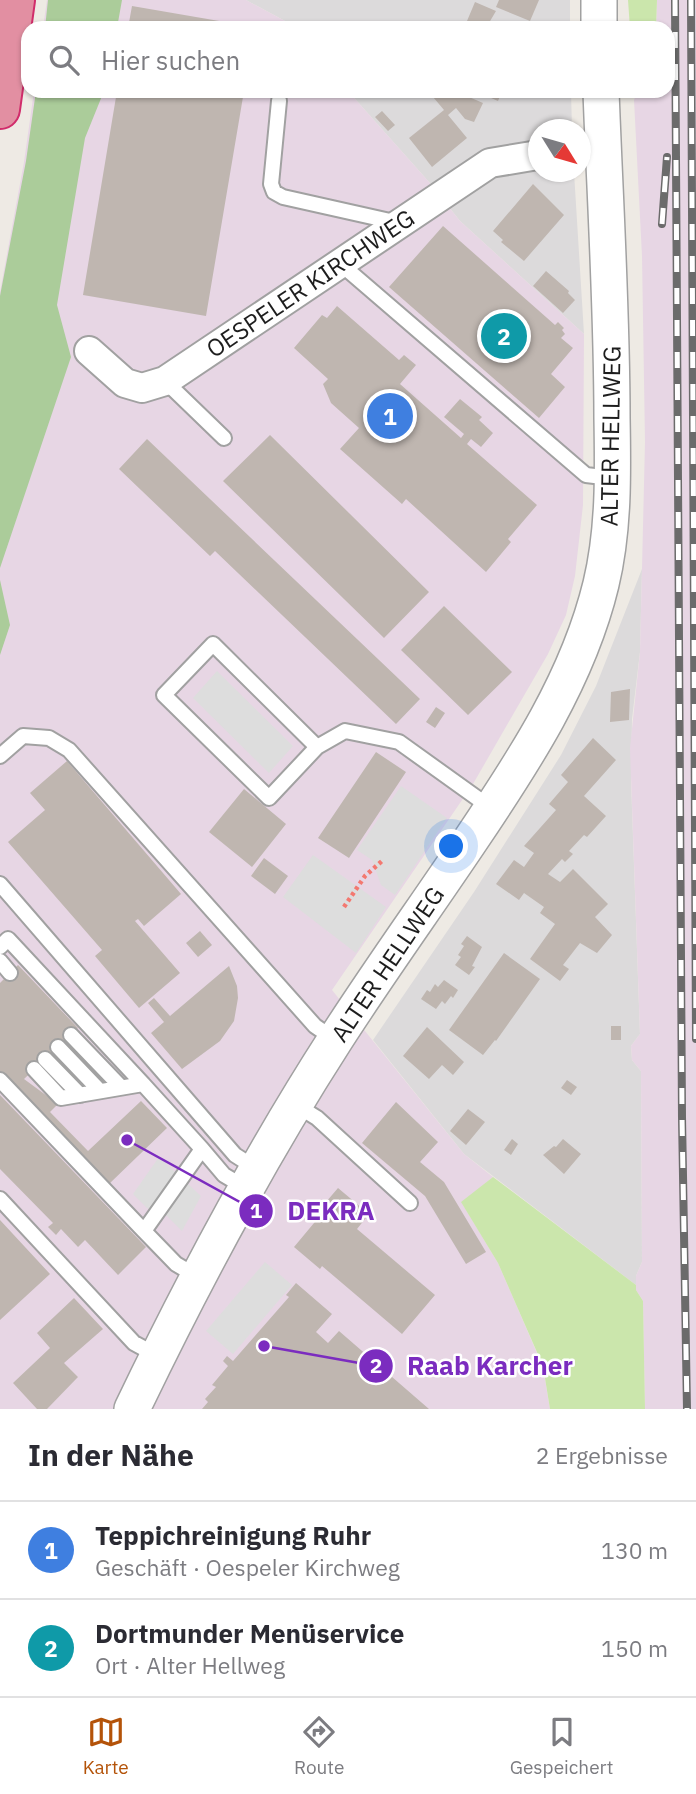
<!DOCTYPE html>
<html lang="de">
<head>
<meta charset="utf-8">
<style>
	:root { --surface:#fff; --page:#f2f2f3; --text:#2b2b33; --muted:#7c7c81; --line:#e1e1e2; --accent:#b45309 }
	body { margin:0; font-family:"IBM Plex Sans",sans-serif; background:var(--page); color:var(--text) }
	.compass { position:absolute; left:528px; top:119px; width:63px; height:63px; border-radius:50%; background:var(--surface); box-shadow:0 2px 5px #0004; rotate:127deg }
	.you { position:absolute; left:452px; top:847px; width:24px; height:24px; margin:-18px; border:5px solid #fff; border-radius:50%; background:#1a73e8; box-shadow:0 0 0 10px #1a73e833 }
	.badge { display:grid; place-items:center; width:46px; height:46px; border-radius:50%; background:var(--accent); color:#fff; font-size:23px; font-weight:700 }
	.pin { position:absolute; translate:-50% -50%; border:4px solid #fff; box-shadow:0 2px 7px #0006 }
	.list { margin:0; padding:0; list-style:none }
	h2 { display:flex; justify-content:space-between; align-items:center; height:91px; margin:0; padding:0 28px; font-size:30px }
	h2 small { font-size:23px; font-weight:400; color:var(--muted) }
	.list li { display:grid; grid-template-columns:46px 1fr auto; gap:21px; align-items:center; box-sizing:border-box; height:98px; padding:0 28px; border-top:2px solid var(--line) }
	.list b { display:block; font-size:26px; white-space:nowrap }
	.list p { margin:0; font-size:23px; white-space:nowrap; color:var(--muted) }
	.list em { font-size:23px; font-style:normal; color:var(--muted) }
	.icon { flex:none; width:38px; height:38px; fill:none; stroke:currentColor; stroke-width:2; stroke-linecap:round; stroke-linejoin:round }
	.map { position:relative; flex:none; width:696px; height:1409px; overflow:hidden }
	.search { position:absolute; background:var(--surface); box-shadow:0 2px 5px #0004; left:21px; right:21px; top:21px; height:77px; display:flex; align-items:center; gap:18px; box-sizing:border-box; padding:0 24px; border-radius:21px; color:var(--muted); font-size:26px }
	.sheet { height:287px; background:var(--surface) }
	nav { display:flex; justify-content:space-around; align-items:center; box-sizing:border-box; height:98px; border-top:2px solid var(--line); background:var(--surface); font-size:19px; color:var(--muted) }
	nav a { display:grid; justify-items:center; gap:4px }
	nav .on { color:var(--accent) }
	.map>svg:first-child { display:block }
</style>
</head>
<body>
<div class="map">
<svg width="696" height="1409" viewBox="0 0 696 1409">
	<rect width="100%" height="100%" fill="#eeeae4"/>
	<path fill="#dcdadb" d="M246,0H570V28H292L285,21Z
		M348,91H571L572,129L538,130V172H574L584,334L460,221L429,182Z
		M642,569L640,652L632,719L631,781L640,1034L631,1046L632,1060L641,1071L642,1262L636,1276V1285L464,1154L373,1040L474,892L561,755L596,686Z"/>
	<path fill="#e7d6e4" d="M47,0H246L285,21L292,28H43Z
		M657,0H696V1409H645L643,1301L636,1290V1276L642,1262L641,1071L632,1060L631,1046L640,1034L630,748L640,652L645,442L642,256L634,100L638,91H668V28H656Z
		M34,91H348L429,182L460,221L584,334L583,505L575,576L566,615L548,654L473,784L332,990L464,1154L493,1177L462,1203L498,1263L543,1367L550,1409H0V292L24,162Z"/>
	<path fill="#cbe6ac" d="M628,0H657L656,28H630Z
		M493,1177L636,1285V1290L643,1301L645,1409H550L543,1366L498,1263L461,1202Z"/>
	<path fill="#abcc9a" d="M48,0H122L117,28H45Z
		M36,91H104L85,138L57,305L71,357L0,568V296L26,161Z
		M0,580L10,625L0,655Z"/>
	<path fill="#ddd" d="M217,671L293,746L269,773L193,698Z
		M401,786L447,818L395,895L381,885L372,860L357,850Z
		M313,855L386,907L356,953L283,897Z
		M159,1157L201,1196L182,1231L167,1216L147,1208L133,1194Z
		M265,1262L292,1285L233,1354L206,1331Z"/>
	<path fill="#bfb6b0" d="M499,0H539L530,21L496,7Z
		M475,2L496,11L486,28L467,21Z
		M132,6L254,27V28H128Z
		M117,91H244L206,316L83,295Z
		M428,91H441L444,94L448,91H455L483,103L474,122L465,119L456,108L448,115L467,138L432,167L409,138L444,110Z
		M475,91H502L498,101Z
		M382,111L395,125L388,131L375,117Z
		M533,184L564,215L524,261L501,242L503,240L493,231Z
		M443,226L555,325L558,322L564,328L562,330L565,334L561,338L573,348L551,374L565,387L539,418L389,287Z
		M546,271L569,291L568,293L575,300L563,313L533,286Z
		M337,306L399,360L404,355L416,365L400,384L461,438L464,434L444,417L460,399L482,417L479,420L493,433L481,447L471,439L467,444L537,505L508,539L511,542L486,572L406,499L402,504L340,449L359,428L331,403L323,384L328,379L294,348L322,315L327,318Z
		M270,435L429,592L384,638L223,481Z
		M147,439L420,699L396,724L215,551L210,556L119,469Z
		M444,606L512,672L468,715L401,650Z
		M630,689L629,720L610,722L611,692Z
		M436,707L445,713L435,728L426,722Z
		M593,738L616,760L584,796L606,816L587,837L584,835L569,851L573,854L565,862L562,859L548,874L560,882L573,869L608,904L595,917L612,935L597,953L580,943L563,965L569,969L560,981L530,959L555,924L540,913L544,907L524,893L519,900L496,884L514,860L524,867L534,853L524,846L556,810L549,804L568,782L561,775Z
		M376,752L406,772L349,858L318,838Z
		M67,761L181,894L144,926L138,919L135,921L180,973L139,1008L95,956L102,950L8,842L45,810L30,793Z
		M244,789L286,824L252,867L209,832Z
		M264,858L288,876L275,894L251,876Z
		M200,931L212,945L198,957L186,943Z
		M467,936L482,947L472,966L475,967L469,975L455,965L461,957L458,955L464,946L461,944Z
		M504,953L540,979L496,1041L495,1040L483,1055L449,1030Z
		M18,965L78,1028L24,1079L58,1104L50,1112L88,1151L141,1101L167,1128L109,1184L0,1071V983Z
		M229,966L237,986L238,998L234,1021L220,1041L182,1069L151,1033L164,1022L148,1003L154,998L170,1016Z
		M444,980L458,990L453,998L451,996L445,1004L442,1001L436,1009L421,999L427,990L430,992L435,984L438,987Z
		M611,1026H621V1040H611Z
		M427,1027L464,1062L453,1075L442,1065L429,1079L403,1056Z
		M567,1080L577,1087L571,1095L561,1088Z
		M0,1095L146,1247L118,1275L85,1240L78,1247L61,1229L56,1235L48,1227L53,1223L0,1169Z
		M396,1102L438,1142L420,1162L444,1182L486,1252L466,1264L425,1196L362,1143Z
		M468,1109L485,1122L466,1145L450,1131Z
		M512,1139L518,1144L511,1155L504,1150Z
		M563,1139L581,1154L564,1174L543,1155L554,1146L556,1147Z
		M338,1188L369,1214L357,1229L435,1295L402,1334L322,1266L320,1269L294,1247L329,1205L326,1202Z
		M0,1220L50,1274L0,1320Z
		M296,1283L332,1314L316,1332L328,1343L339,1331L429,1409H202L208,1402L205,1399L216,1387L212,1385L228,1366L223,1361L227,1356L233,1361L289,1297L286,1295Z
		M74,1298L103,1329L64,1363L78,1377L47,1409H37L13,1383L50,1348L37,1333Z"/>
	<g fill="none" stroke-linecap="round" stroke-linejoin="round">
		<g stroke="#a1a1a1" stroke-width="18">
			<path id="service" d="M279,101L271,184L274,192L283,197L399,223
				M342,262L350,272L586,475L611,478
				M165,381L224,438
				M317,747L213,644L164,695L269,798L317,747L345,731L399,742L491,808
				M0,756L23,736L49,738L69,750L315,1026L334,1039
				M0,884L235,1155L257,1169
				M0,947L8,939L143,1084
				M0,961L10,973
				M71,1035L121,1087
				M58,1047L100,1091
				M45,1059L80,1095
				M34,1069L61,1098L143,1084L202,1149
				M0,1080L144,1231
				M296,1105L317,1118L410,1203
				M0,1199L134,1343L158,1356
				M198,1277L176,1264L144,1231L202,1149L224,1175L246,1188"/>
		</g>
		<g stroke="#a1a1a1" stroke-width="32">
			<path id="minor" d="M89,351L125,383L142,388L165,381L490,163L538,155"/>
		</g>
		<g stroke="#a1a1a1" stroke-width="38">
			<path id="tertiary" d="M599,0V28
				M132,1409C193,1282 259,1158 335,1040C378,973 425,908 470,841C524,761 578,679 601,584C614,530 613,473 612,418C612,309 605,200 601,91"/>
		</g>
		<g stroke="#d12c6b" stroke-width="42">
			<path id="motorway" d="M0,109L15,0"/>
		</g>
		<path stroke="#f37870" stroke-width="4.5" stroke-dasharray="3.5 3.5" stroke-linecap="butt" d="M344,907L365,876L382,861"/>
		<use href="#service" stroke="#fff" stroke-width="14"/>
		<use href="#minor" stroke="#fff" stroke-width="28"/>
		<use href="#tertiary" stroke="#fff" stroke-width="35"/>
		<use href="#motorway" stroke="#e28fa2" stroke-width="38"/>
		<g stroke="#6b6b6b" stroke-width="8">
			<path id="rail" d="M675,0L682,1117L687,1409
				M691,0L696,1039
				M662,224L667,157"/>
		</g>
		<use href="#rail" stroke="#fff" stroke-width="5" stroke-dasharray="16" stroke-linecap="butt"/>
	</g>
	<g text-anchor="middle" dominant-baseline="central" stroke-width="5" stroke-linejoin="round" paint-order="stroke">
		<g font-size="24" fill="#1d1d1d" stroke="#fff">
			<text transform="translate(310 283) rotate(-34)">OESPELER KIRCHWEG</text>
			<text transform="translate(610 436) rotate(-89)">ALTER HELLWEG</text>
			<text transform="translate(387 964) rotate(-56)">ALTER HELLWEG</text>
		</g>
	</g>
	<path fill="none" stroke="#7b2cbf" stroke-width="2.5" d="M127 1140L256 1211M264 1346L376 1366"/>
	<g fill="#7b2cbf" stroke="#fff" stroke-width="2.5">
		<circle cx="127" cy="1140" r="7"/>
		<circle cx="264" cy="1346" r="7"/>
		<circle cx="256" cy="1211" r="18"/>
		<circle cx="376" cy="1366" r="18"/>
	</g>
	<g font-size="21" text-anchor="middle" font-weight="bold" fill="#fff">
		<text x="256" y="1218">1</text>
		<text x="376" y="1373">2</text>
	</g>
	<g font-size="26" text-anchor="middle" font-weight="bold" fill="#7b2cbf" stroke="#fff" stroke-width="5" stroke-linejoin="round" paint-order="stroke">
		<text x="331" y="1220">DEKRA</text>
		<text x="490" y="1375">Raab Karcher</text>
	</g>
</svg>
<svg class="compass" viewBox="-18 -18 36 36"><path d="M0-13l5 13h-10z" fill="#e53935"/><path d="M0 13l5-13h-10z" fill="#7c7c81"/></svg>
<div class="you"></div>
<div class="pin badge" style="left:390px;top:416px;background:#3f7fe0">1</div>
<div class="pin badge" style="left:504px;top:336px;background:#0f9aa8">2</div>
<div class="search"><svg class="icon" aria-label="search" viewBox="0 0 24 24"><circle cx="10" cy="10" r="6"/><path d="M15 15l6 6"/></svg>Hier suchen</div>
</div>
<section class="sheet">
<h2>In der Nähe<small>2 Ergebnisse</small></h2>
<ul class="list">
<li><span class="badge" style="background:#3f7fe0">1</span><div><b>Teppichreinigung Ruhr</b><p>Geschäft · Oespeler Kirchweg</p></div><em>130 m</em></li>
<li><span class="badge" style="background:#0f9aa8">2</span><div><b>Dortmunder Menüservice</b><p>Ort · Alter Hellweg</p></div><em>150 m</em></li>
</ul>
</section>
<nav>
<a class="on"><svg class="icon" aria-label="map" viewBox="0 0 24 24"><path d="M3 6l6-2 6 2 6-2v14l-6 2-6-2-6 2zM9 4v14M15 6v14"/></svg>Karte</a>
<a><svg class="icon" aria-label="directions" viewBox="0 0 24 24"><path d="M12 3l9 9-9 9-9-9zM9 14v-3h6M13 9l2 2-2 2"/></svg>Route</a>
<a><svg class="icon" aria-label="saved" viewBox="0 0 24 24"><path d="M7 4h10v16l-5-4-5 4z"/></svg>Gespeichert</a>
</nav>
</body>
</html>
